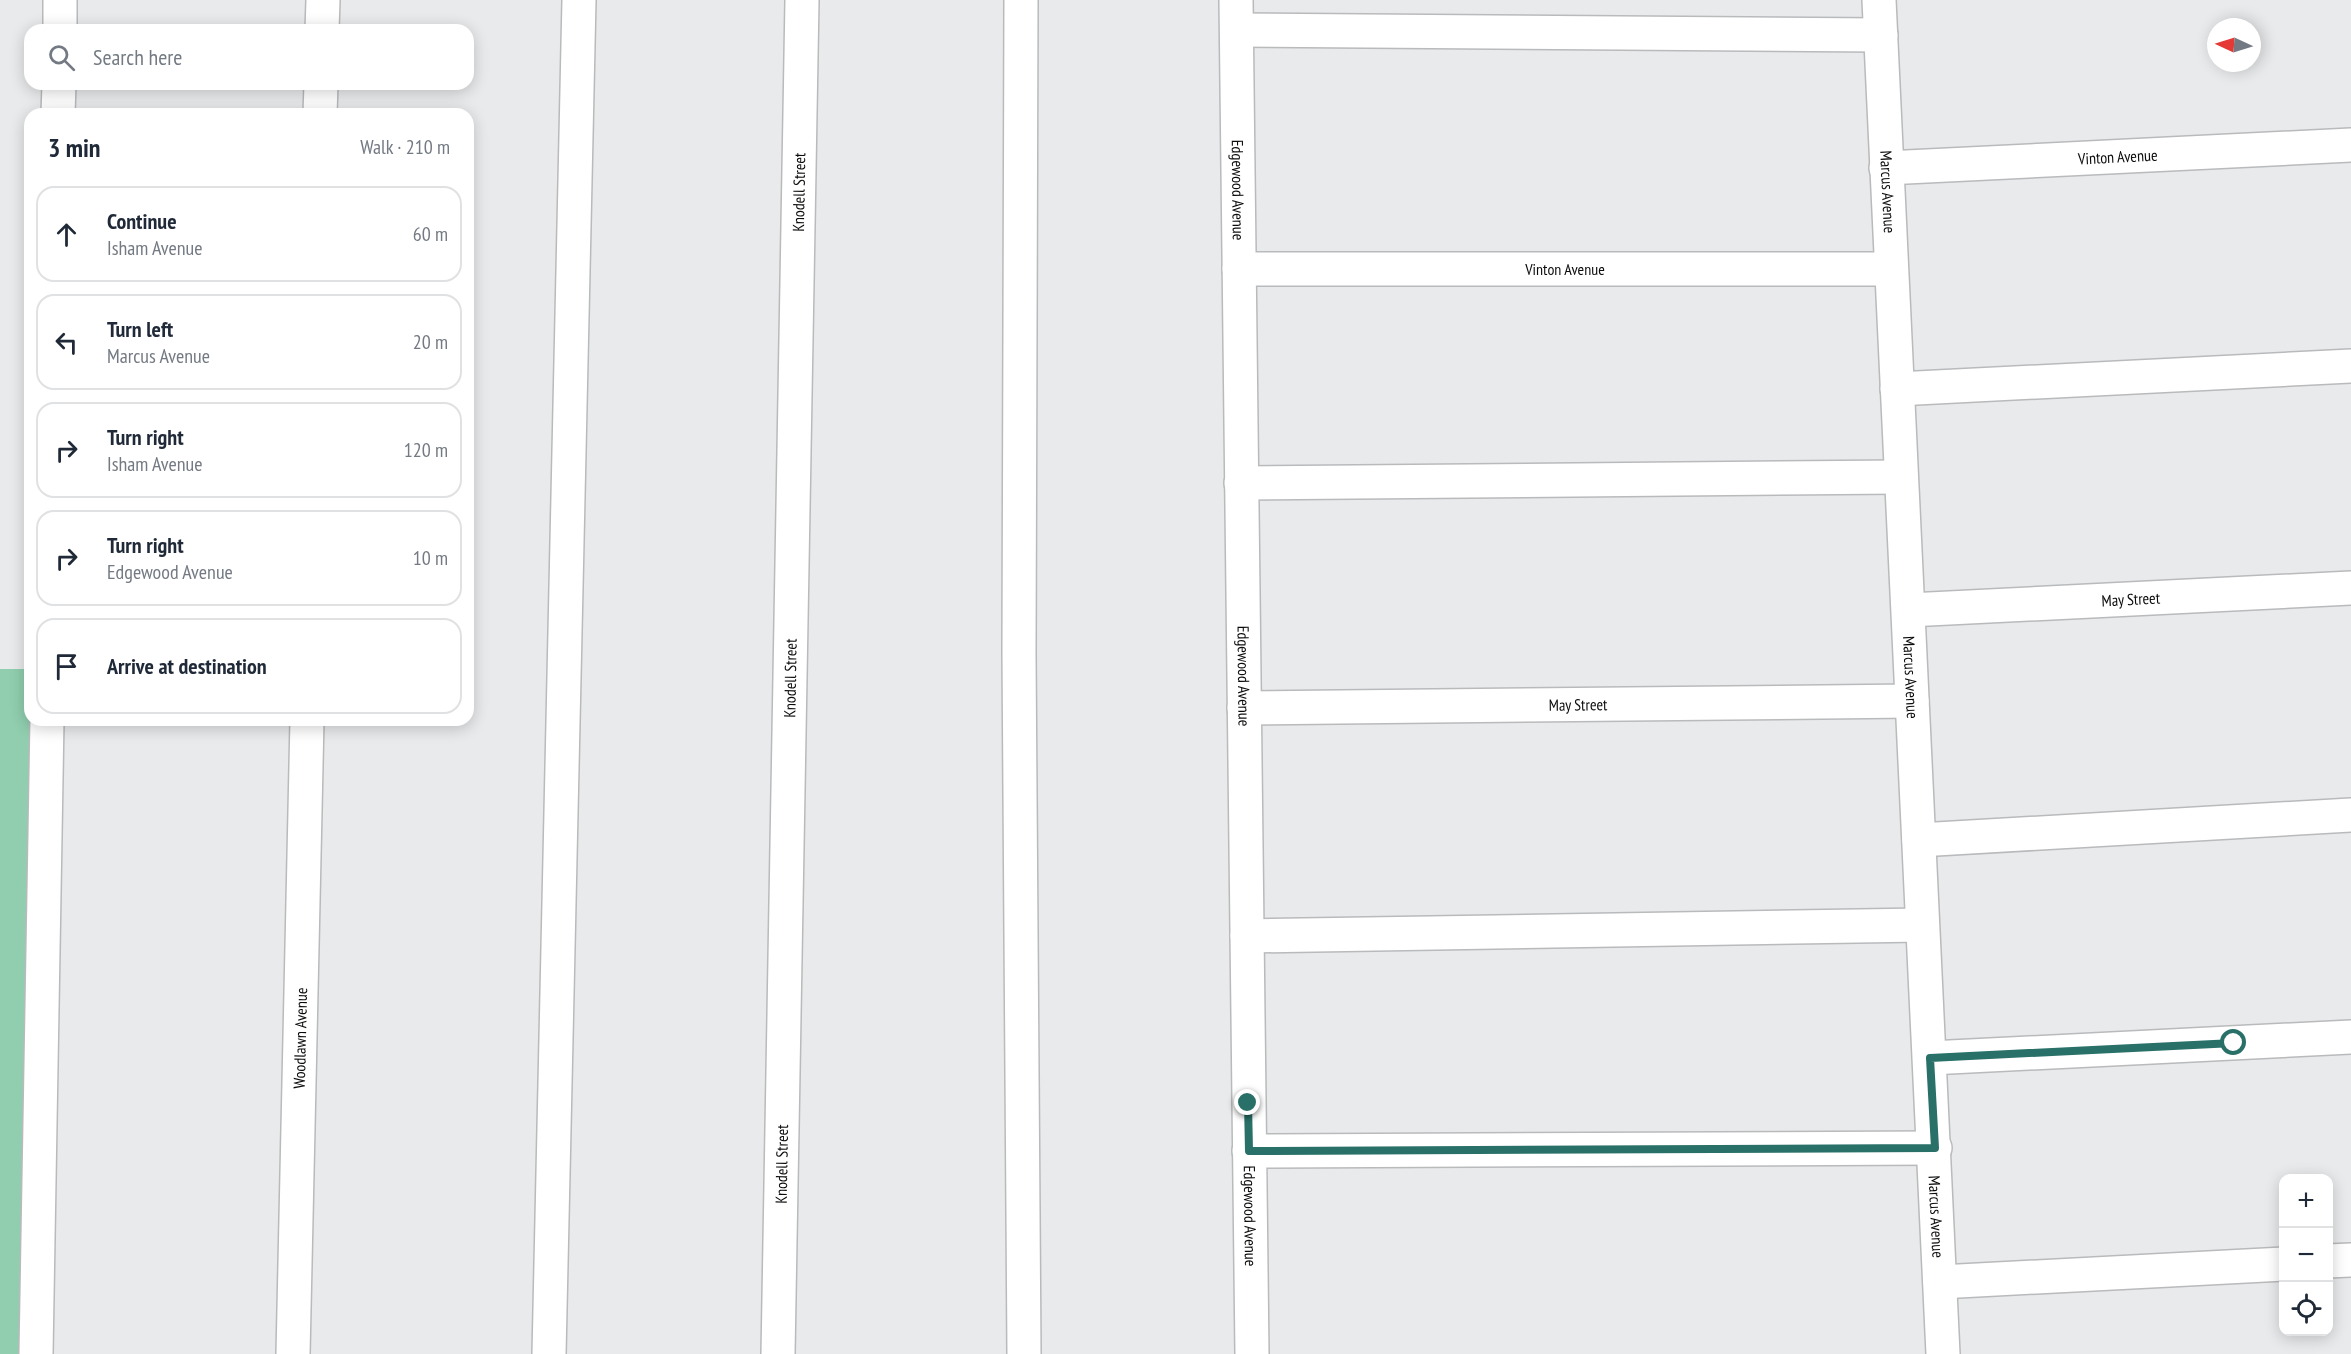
<!DOCTYPE html>
<html lang="en">
<head>
<meta charset="utf-8">
<style>
	:root { --surface:#fff; --page:#f6f6f7; --text:#1f2937; --muted:#747a83; --line:#e0e1e3 }
	body { margin:0; font-family:"PT Sans Narrow",sans-serif; background:var(--page); color:var(--text) }
	.controls { position:absolute; right:18px; bottom:18px; display:grid; overflow:hidden; border-radius:12px; box-shadow:0 3px 15px #0003 }
	.controls button { width:54px; height:54px; display:grid; place-items:center; padding:0; border:0; border-bottom:2px solid var(--line); background:var(--surface); color:var(--text); font:30px sans-serif }
	.compass { position:absolute; left:2207px; top:18px; width:54px; height:54px; border-radius:50%; background:var(--surface); box-shadow:0 3px 15px #0003; rotate:274deg }
	.stop { position:absolute; width:18px; height:18px; margin:-14px; border:4px solid #287068; border-radius:50%; background:#fff }
	.stop.end { background:#287068; border-color:#fff; box-shadow:0 2px 6px #0008 }
	.list { margin:0; padding:0; list-style:none }
	h2 { display:flex; justify-content:space-between; align-items:center; height:78px; margin:0; padding:0 24px; font-size:26px }
	h2 small { font-size:20px; font-weight:400; color:var(--muted) }
	.list li { display:grid; grid-template-columns:39px 1fr auto; gap:18px; align-items:center; box-sizing:border-box; height:96px; margin:0 12px 12px; padding:0 12px; border:2px solid var(--line); border-radius:18px }
	.list b { display:block; font-size:22px; white-space:nowrap }
	.list p { margin:0; font-size:20px; white-space:nowrap; color:var(--muted) }
	.list em { font-size:20px; font-style:normal; color:var(--muted) }
	.icon { flex:none; width:33px; height:33px; fill:none; stroke:currentColor; stroke-width:2; stroke-linecap:round; stroke-linejoin:round }
	.map { position:relative; flex:none; width:2351px; height:1354px; overflow:hidden }
	.search { position:absolute; background:var(--surface); box-shadow:0 3px 15px #0003; left:24px; top:24px; width:450px; height:66px; display:flex; align-items:center; gap:15px; box-sizing:border-box; padding:0 21px; border-radius:18px; color:var(--muted); font-size:22px }
	.panel { position:absolute; background:var(--surface); box-shadow:0 3px 15px #0003; left:24px; top:108px; width:450px; height:618px; border-radius:18px }
	.map>svg:first-child { display:block }
</style>
</head>
<body>
<div class="map">
<svg width="2351" height="1354" viewBox="0 0 2351 1354">
	<rect width="100%" height="100%" fill="#e8eaec"/>
	<path fill="#90ceaf" d="M0,669H30V720H35L21,1354H0Z"/>
	<g fill="none" stroke-linecap="round" stroke-linejoin="round">
		<g stroke="#b9babc" stroke-width="36">
			<g id="minor">
				<path d="M1021,0L1019,653L1024,1354"/>
				<path id="s1" d="M1236,0L1252,1354"/>
				<path id="s2" d="M1879,0L1943,1354"/>
				<path d="M60,30V0"/>
				<path d="M322,30L323,0"/>
				<path d="M1237,30L1881,35"/>
				<path d="M58,114L59,84"/>
				<path d="M320,114L321,84"/>
				<path id="s3" d="M1886,168L2351,145"/>
				<path id="s4" d="M1239,269H1891"/>
				<path d="M1897,389L2351,366"/>
				<path d="M1241,483L1901,477"/>
				<path id="s5" d="M1909,610L2351,588"/>
				<path id="s6" d="M1244,708L1912,701"/>
				<path d="M1919,840L2351,815"/>
				<path d="M1247,936L1922,925"/>
				<path d="M1930,1058L2351,1037"/>
				<path d="M1249,1151L1935,1148"/>
				<path d="M2328,1261L2351,1260"/>
				<path d="M1940,1282L2284,1264"/>
				<path d="M36,1354L47,720"/>
				<path id="s7" d="M293,1354L307,720"/>
				<path d="M549,1354L579,0"/>
				<path id="s8" d="M778,1354L802,0"/>
			</g>
		</g>
		<use href="#minor" stroke="#fff" stroke-width="33"/>
	</g>
	<g fill="none" stroke-linecap="round" stroke-linejoin="round">
		<path stroke="#287068" stroke-width="8" d="M1248,1103L1249,1151L1935,1148L1930,1058L2234,1043"/>
	</g>
	<g text-anchor="middle" dominant-baseline="central" stroke-width="6" stroke-linejoin="round" paint-order="stroke">
		<g font-size="16" fill="#0b0b0c" stroke="#e8eaec">
			<text stroke="none"><textPath href="#s3" startOffset="232">Vinton Avenue</textPath></text>
			<text stroke="none"><textPath href="#s8" startOffset="1162">Knodell Street</textPath></text>
			<text stroke="none"><textPath href="#s1" startOffset="190">Edgewood Avenue</textPath></text>
			<text stroke="none"><textPath href="#s2" startOffset="192">Marcus Avenue</textPath></text>
			<text stroke="none"><textPath href="#s4" startOffset="326">Vinton Avenue</textPath></text>
			<text stroke="none"><textPath href="#s5" startOffset="222">May Street</textPath></text>
			<text stroke="none"><textPath href="#s8" startOffset="676">Knodell Street</textPath></text>
			<text stroke="none"><textPath href="#s1" startOffset="676">Edgewood Avenue</textPath></text>
			<text stroke="none"><textPath href="#s2" startOffset="678">Marcus Avenue</textPath></text>
			<text stroke="none"><textPath href="#s6" startOffset="334">May Street</textPath></text>
			<text stroke="none"><textPath href="#s7" startOffset="316">Woodlawn Avenue</textPath></text>
			<text stroke="none"><textPath href="#s8" startOffset="190">Knodell Street</textPath></text>
			<text stroke="none"><textPath href="#s2" startOffset="1218">Marcus Avenue</textPath></text>
			<text stroke="none"><textPath href="#s1" startOffset="1216">Edgewood Avenue</textPath></text>
		</g>
	</g>
</svg>
<div class="controls">
<button>+</button>
<button>−</button>
<button><svg class="icon" aria-label="locate" viewBox="0 0 24 24"><circle cx="12" cy="12" r="6"/><path d="M12 2v4M12 18v4M2 12h4M18 12h4"/></svg></button>
</div>
<svg class="compass" viewBox="-18 -18 36 36"><path d="M0-13l5 13h-10z" fill="#e53935"/><path d="M0 13l5-13h-10z" fill="#747a83"/></svg>
<div class="stop" style="left:2234px;top:1043px"></div>
<div class="stop end" style="left:1248px;top:1103px"></div>
<div class="search"><svg class="icon" aria-label="search" viewBox="0 0 24 24"><circle cx="10" cy="10" r="6"/><path d="M15 15l6 6"/></svg>Search here</div>
<section class="panel">
<h2>3 min<small>Walk · 210 m</small></h2>
<ul class="list">
<li><svg class="icon" aria-label="ahead" viewBox="0 0 24 24"><path d="M12 20V5M6 11l6-6 6 6"/></svg><div><b>Continue</b><p>Isham Avenue</p></div><em>60 m</em></li>
<li><svg class="icon" aria-label="left" viewBox="0 0 24 24"><path d="M17 20v-9H6M10 6l-5 5 5 5"/></svg><div><b>Turn left</b><p>Marcus Avenue</p></div><em>20 m</em></li>
<li><svg class="icon" aria-label="right" viewBox="0 0 24 24"><path d="M7 20v-9h11M14 6l5 5-5 5"/></svg><div><b>Turn right</b><p>Isham Avenue</p></div><em>120 m</em></li>
<li><svg class="icon" aria-label="right" viewBox="0 0 24 24"><path d="M7 20v-9h11M14 6l5 5-5 5"/></svg><div><b>Turn right</b><p>Edgewood Avenue</p></div><em>10 m</em></li>
<li><svg class="icon" aria-label="arrive" viewBox="0 0 24 24"><path d="M6 21V4h12l-3 4 3 4H6"/></svg><div><b>Arrive at destination</b></div></li>
</ul>
</section>
</div>
</body>
</html>
